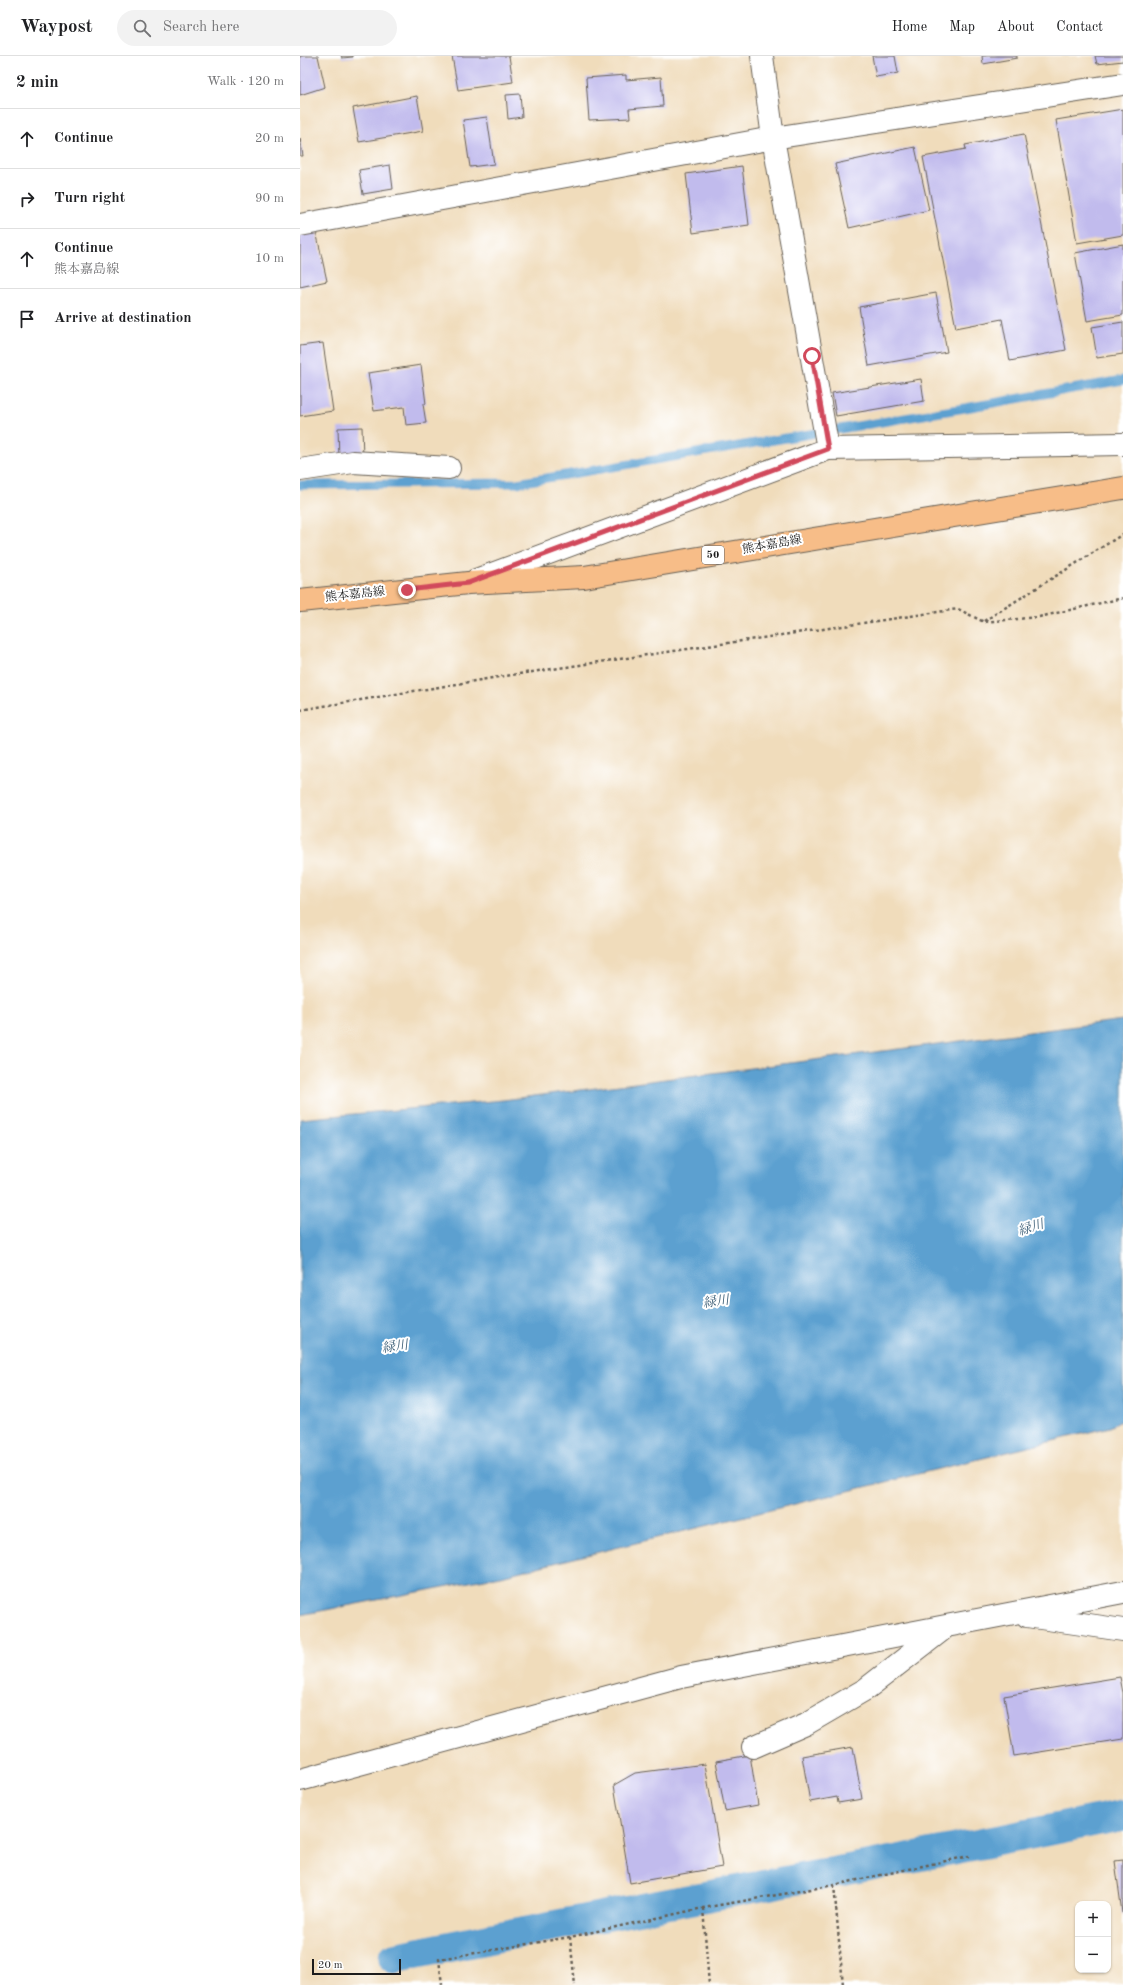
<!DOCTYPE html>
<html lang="en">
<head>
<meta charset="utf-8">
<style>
	:root { --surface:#fff; --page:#f2f2f2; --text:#202124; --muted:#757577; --line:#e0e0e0 }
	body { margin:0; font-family:"Old Standard TT","Noto Serif JP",serif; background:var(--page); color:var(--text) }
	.controls { position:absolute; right:12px; bottom:12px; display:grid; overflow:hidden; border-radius:8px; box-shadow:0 1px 3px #0004 }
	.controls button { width:36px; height:36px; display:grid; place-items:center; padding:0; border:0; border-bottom:1px solid var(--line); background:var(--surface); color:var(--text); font:20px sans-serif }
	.scale { position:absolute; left:12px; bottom:10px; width:89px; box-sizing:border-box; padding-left:4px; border:2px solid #1c1c1c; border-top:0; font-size:11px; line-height:14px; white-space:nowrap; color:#1c1c1c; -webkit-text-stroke:3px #fff; paint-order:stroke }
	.stop { position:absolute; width:12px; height:12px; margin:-9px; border:3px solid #d1495b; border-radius:50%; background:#fff }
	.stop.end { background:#d1495b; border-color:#fff; box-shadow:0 1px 4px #0008 }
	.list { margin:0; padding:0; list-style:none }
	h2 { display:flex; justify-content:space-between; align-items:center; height:52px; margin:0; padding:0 16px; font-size:17px }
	h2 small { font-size:13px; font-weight:400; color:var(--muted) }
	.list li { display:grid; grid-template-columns:26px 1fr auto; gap:12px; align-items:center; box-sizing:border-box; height:60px; padding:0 16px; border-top:1px solid var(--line) }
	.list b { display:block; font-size:15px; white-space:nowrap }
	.list p { margin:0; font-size:13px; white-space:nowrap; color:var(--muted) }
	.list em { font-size:13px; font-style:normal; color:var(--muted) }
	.icon { flex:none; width:22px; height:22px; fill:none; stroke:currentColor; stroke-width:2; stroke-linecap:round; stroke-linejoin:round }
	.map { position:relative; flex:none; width:823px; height:1929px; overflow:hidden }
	header { display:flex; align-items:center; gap:24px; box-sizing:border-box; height:56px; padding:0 20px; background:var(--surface); border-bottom:1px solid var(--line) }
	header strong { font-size:19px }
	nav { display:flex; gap:22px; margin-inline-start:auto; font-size:14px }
	.search { width:280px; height:36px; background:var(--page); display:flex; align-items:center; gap:10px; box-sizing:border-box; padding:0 14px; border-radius:22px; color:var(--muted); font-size:15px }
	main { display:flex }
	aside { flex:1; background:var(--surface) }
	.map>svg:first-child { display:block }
</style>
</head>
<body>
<header>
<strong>Waypost</strong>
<div class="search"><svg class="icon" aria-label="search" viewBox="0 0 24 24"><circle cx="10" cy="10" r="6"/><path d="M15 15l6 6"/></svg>Search here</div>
<nav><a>Home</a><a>Map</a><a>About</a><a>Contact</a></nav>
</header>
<main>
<aside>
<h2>2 min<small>Walk · 120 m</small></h2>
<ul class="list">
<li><svg class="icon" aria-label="ahead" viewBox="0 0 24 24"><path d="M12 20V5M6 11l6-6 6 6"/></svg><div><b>Continue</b></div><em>20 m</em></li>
<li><svg class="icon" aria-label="right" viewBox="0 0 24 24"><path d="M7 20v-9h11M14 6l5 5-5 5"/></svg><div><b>Turn right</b></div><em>90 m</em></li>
<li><svg class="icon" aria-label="ahead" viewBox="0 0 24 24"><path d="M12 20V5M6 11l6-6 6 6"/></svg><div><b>Continue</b><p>熊本嘉島線</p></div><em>10 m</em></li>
<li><svg class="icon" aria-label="arrive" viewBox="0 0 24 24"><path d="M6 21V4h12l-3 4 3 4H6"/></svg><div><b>Arrive at destination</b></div></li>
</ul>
</aside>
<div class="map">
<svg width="823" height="1929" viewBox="0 0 823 1929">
	<rect width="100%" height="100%" fill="#fff"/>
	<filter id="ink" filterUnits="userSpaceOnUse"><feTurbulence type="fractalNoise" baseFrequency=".025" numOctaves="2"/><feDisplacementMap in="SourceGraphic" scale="8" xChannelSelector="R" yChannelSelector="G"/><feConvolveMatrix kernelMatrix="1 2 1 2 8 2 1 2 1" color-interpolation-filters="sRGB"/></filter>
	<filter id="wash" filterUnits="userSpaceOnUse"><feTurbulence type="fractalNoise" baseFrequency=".012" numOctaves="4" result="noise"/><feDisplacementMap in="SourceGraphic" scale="16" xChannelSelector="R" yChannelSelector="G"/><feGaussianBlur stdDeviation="0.9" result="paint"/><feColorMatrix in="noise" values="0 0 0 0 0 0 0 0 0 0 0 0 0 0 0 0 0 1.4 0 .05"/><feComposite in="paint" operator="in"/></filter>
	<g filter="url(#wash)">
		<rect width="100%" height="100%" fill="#f0dcbb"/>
		<path fill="#5ba0d0" stroke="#3c5e76" d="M823,964V1364L810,1371L205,1519L0,1559V1063L203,1044Z"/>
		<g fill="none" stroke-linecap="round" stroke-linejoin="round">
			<path stroke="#5ba0d0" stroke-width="9" d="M0,429L217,427L665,352L823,324"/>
			<path stroke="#5ba0d0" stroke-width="31" d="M94,1902C336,1851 581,1810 823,1759"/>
		</g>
		<g id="blocks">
			<path fill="#c1bbed" d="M0,0H18L25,31L0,39Z
				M41,0H53V1L42,2Z
				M152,0H209L213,26L158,34Z
				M572,0H595L598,17L576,21Z
				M682,0H717V2L683,8Z
				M795,0H823V5L797,8Z
				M326,19V24L361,21L363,50L329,53L330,62L289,64L286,22Z
				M220,38L222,61L208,63L206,39Z
				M117,40L123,75L59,86L53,52Z
				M823,53V179L777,187L756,64Z
				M187,61L194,108L170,111L163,64Z
				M724,78L766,294L710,305L702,263L656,272L623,101L666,93L665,89Z
				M0,82L3,100H0Z
				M615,91L629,154L549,172L535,108Z
				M90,109L93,133L63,138L59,114Z
				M442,110L449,169L393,177L386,118Z
				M16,175L27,225L0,231V178Z
				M823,188V259L787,265L775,197Z
				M636,237L647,296L569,310L559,251Z
				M823,266V298L797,302L792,271Z
				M23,287L33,355L0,360V290Z
				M121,309L126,348H123L126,367L106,369L104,351L74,355L68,317Z
				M621,323L624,345L536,360L532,337Z
				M62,371L63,401L39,402L38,372Z
				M820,1621L823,1637V1683L714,1700L704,1640Z
				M553,1691L562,1743L538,1747L537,1741L510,1746L502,1700Z
				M450,1699L458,1749L425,1755L416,1705Z
				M405,1708L422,1811L330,1827L314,1729L335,1717Z
				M823,1804V1857H822L815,1805Z"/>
		</g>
	</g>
	<g filter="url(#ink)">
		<use href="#blocks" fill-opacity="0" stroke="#665f54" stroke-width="1"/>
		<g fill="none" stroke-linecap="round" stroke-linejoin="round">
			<g stroke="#665f54" stroke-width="24">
				<path id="street" d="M462,0L473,82L528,393
					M0,169L473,82L823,28
					M0,414L53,406L149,412
					M176,524L528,393L823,388
					M727,1560L823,1574
					M453,1691L506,1668L566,1633L642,1574
					M0,1724L381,1621L823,1536"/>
			</g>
			<g stroke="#665f54" stroke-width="24">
				<path id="primary" d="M0,545L168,527L284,521L823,432"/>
			</g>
			<path stroke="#665f54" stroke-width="2.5" stroke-dasharray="3 3" stroke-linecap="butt" d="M684,565L823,478
				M0,654L205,620L658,553L684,566L739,561L823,542
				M534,1829L543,1929
				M403,1852L409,1929
				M270,1881L275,1929
				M142,1929L139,1903L270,1881L403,1852L534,1829L669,1800"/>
			<use href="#street" stroke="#fff" stroke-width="22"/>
			<use href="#primary" stroke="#f7bd88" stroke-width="22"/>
		</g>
	</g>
	<g fill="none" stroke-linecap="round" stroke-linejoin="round" filter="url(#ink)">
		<path stroke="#d1495b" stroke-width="5" d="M107,534L168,527L528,393L512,300"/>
	</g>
	<g text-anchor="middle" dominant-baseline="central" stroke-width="4" stroke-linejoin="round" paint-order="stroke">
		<rect fill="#fff" stroke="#606060" stroke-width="1" x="402" y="490" width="22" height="18" rx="3"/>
		<g font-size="11" font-weight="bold" fill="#1c1c1c">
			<text x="413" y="499">50</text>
		</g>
		<g font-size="12" fill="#1c1c1c" stroke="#fff">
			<text transform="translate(472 489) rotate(-10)">熊本嘉島線</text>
			<text transform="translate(55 539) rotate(-6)">熊本嘉島線</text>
		</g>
		<g font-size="13" font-style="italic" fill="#3c5e76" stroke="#fff">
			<text transform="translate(731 1172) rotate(-17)">緑川</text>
			<text transform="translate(416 1246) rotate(-8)">緑川</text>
			<text transform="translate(95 1291) rotate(-8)">緑川</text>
		</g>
	</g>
</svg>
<div class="controls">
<button>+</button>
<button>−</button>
</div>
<div class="scale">20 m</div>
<div class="stop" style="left:512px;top:300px"></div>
<div class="stop end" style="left:107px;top:534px"></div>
</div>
</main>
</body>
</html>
